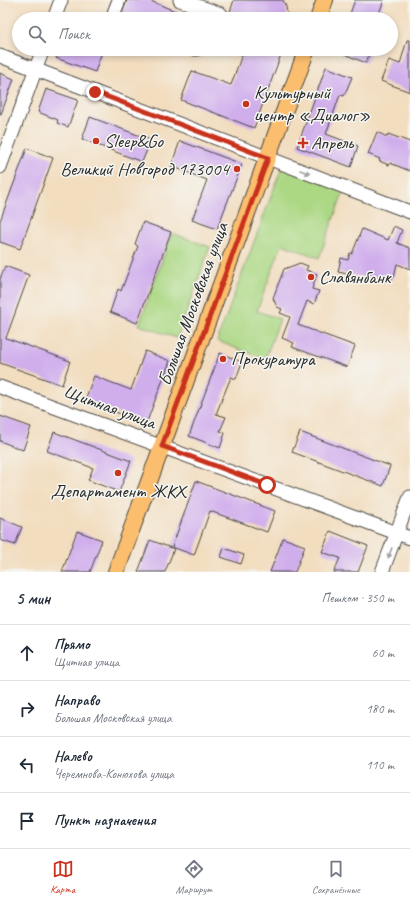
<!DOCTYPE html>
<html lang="ru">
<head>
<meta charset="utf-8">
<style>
	:root { --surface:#fff; --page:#f6f6f7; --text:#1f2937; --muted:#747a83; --line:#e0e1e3; --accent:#c8321e }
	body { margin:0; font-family:Caveat,sans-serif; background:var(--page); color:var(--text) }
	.stop { position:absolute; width:12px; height:12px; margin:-9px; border:3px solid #c8321e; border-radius:50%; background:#fff }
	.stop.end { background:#c8321e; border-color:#fff; box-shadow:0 1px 4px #0008 }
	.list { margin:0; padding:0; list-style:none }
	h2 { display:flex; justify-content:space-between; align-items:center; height:52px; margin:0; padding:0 16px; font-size:17px }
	h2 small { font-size:13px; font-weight:400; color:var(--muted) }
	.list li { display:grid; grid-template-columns:26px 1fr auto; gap:12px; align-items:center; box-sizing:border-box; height:56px; padding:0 16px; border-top:1px solid var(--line) }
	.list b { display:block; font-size:15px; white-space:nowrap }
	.list p { margin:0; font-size:13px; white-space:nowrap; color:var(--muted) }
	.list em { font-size:13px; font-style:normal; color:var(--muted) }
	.icon { flex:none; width:22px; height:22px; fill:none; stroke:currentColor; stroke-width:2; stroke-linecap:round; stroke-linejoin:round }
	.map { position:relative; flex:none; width:410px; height:572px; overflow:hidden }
	.search { position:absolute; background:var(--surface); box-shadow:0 2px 6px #0003; left:12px; right:12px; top:12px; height:44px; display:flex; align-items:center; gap:10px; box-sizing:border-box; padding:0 14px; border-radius:22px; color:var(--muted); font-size:15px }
	.sheet { height:276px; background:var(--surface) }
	nav { display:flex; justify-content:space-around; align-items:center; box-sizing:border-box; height:56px; border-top:1px solid var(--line); background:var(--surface); font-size:11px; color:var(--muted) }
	nav a { display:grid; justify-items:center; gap:2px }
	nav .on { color:var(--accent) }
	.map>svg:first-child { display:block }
</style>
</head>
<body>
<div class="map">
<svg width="410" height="572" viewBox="0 0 410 572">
	<rect width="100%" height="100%" fill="#f6f6f2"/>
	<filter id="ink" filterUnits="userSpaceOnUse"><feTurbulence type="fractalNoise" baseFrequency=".025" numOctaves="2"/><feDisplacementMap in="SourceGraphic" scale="8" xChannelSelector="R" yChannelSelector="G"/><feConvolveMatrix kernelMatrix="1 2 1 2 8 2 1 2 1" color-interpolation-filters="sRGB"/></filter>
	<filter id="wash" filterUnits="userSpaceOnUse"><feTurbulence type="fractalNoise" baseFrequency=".012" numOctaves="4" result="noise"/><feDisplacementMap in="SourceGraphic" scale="16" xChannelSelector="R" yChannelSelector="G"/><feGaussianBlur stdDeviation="0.9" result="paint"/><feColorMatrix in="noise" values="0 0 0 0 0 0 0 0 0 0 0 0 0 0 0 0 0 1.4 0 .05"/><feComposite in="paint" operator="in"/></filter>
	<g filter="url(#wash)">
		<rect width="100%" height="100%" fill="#f2ddbf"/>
		<path fill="#acd884" stroke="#6c8258" d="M282,167L344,190L319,258L282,244L257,311L280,319L265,359L217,341Z
			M172,233L210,247L177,338L139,325Z"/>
		<g id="blocks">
			<path fill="#d0aeec" d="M127,0H148L195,19H124L122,14Z
				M234,0H283L286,7L288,19H231L229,15Z
				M355,0H384L377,19H348Z
				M407,40H410V92L381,81L389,60L400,64Z
				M59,49H103L95,72L56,58Z
				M244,49H283L254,128L181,100L192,71L231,85Z
				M332,49H371L366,63Z
				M326,67L352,77L344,96L340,95L326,134L358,146L351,167L297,147Z
				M0,73L14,79L1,114H0Z
				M46,89L78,100L68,127L57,123L58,120L38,112Z
				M90,117L151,140L142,162L82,139Z
				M377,132L387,137L388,134L410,142V171L390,163L389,165L379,161L380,159L368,154Z
				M180,141L242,164L217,229L192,220L207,180L171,166Z
				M27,148L53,158L20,249L0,242V221Z
				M143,222L171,232L137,323L110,312L118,289L121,291L138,246L135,244Z
				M394,226L402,230L397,243L410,248V269L397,264L394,277L392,276L391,281L387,280L386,282L338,272L341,258L348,260L350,253L352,254L362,229L388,240Z
				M300,263L308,266L306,270L317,274L312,289L319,291L314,304L307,301L298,325L355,346L347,367L292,347L294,343L282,338L290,317L280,313L282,309L277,307L273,298L284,269Z
				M5,266L29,275L6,338L70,361L62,385L0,363V279Z
				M145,351L170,361L146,424L85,400L94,376L131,390Z
				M220,353L242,362L236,379L231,377L216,414L226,417L220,431L225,433L220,448L189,436Z
				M0,416L31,427L23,450L0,441Z
				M54,432L131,461L119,492L88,480L93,468L47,451Z
				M300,432L390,466L383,486L292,452Z
				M196,481L275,511L267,532L210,511L194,555L172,547Z
				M0,518L22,527L15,545L0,540Z
				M77,531L102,540L90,572H62Z
				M330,531L368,546L358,572H334L340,558L322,552Z
				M283,538L305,546L295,572H270Z
				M150,540L174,549L165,572H138Z
				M224,548L244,555L241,564L221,557Z"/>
		</g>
	</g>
	<g filter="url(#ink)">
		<use href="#blocks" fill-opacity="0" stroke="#494641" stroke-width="1"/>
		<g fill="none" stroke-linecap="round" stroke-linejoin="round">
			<g stroke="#494641" stroke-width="15">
				<path id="minor" d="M180,0L221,14
					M54,19L61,0
					M116,19L112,18L119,0
					M195,49H197
					M0,56L410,212
					M0,167L43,49
					M0,387L410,538
					M382,572L410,497"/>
			</g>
			<g stroke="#494641" stroke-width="18">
				<path id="major" d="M318,19L325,0
					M116,572L307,49"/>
			</g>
			<use href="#minor" stroke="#fff" stroke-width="13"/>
			<use href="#major" stroke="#fbbe6e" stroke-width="16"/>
		</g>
		<defs><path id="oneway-solid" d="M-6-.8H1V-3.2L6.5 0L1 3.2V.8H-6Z"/></defs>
		<g fill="#a0a0a0">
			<use href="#oneway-solid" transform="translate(305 172) rotate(21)"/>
			<use href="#oneway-solid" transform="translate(390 553) rotate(110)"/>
		</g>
	</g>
	<g fill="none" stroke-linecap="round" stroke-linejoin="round" filter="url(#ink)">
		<path stroke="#c8321e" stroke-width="5" d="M95,92L268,158L162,446L267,485"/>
	</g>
	<g fill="#c8321e" stroke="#f6f6f2" stroke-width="1.5">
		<circle cx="246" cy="104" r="4"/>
		<circle cx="96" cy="141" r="4"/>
		<path d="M301 137h4v4h4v4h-4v4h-4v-4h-4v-4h4z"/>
		<circle cx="237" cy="169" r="4"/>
		<circle cx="311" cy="277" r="4"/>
		<circle cx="223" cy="359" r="4"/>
		<circle cx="118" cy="473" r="4"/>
	</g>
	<g text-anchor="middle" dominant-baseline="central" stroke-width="3" stroke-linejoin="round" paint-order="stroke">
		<g font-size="19" fill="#2b2b2b" stroke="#f6f6f2" text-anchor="start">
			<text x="254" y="93">Культурный<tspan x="254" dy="22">центр «Диалог»</tspan></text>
			<text x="104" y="141">Sleep&amp;Go</text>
			<text x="311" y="143">Апрель</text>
			<text x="229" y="169" text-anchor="end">Великий Новгород 173004</text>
			<text x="319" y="277">Славянбанк</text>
			<text x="231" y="359">Прокуратура</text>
			<text x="118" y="491" text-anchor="middle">Департамент ЖКХ</text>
		</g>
		<g font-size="19" fill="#2b2b2b" stroke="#f6f6f2">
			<text transform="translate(193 304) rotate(-70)">Большая Московская улица</text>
			<text transform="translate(110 407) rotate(20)">Щитная улица</text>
		</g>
	</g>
</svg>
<div class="stop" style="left:267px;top:485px"></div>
<div class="stop end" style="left:95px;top:92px"></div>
<div class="search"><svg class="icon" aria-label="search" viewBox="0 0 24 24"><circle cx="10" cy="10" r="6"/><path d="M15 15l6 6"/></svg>Поиск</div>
</div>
<section class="sheet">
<h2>5 мин<small>Пешком · 350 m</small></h2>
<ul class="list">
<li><svg class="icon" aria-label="ahead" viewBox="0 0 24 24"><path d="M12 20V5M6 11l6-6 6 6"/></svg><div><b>Прямо</b><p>Щитная улица</p></div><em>60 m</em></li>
<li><svg class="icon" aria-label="right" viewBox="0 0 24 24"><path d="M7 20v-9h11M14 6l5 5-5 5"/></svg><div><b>Направо</b><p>Большая Московская улица</p></div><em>180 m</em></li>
<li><svg class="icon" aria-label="left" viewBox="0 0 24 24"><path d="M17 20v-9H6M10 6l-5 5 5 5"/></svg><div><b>Налево</b><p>Черемнова-Конюхова улица</p></div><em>110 m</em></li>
<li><svg class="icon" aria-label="arrive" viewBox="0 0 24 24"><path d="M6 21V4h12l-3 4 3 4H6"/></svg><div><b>Пункт назначения</b></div></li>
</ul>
</section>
<nav>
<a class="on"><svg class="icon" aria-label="map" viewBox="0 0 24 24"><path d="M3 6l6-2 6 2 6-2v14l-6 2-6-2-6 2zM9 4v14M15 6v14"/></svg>Карта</a>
<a><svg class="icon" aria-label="directions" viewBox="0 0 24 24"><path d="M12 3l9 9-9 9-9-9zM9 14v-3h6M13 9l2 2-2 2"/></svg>Маршрут</a>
<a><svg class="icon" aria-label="saved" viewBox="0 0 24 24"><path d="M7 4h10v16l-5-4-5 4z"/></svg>Сохранённые</a>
</nav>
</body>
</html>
